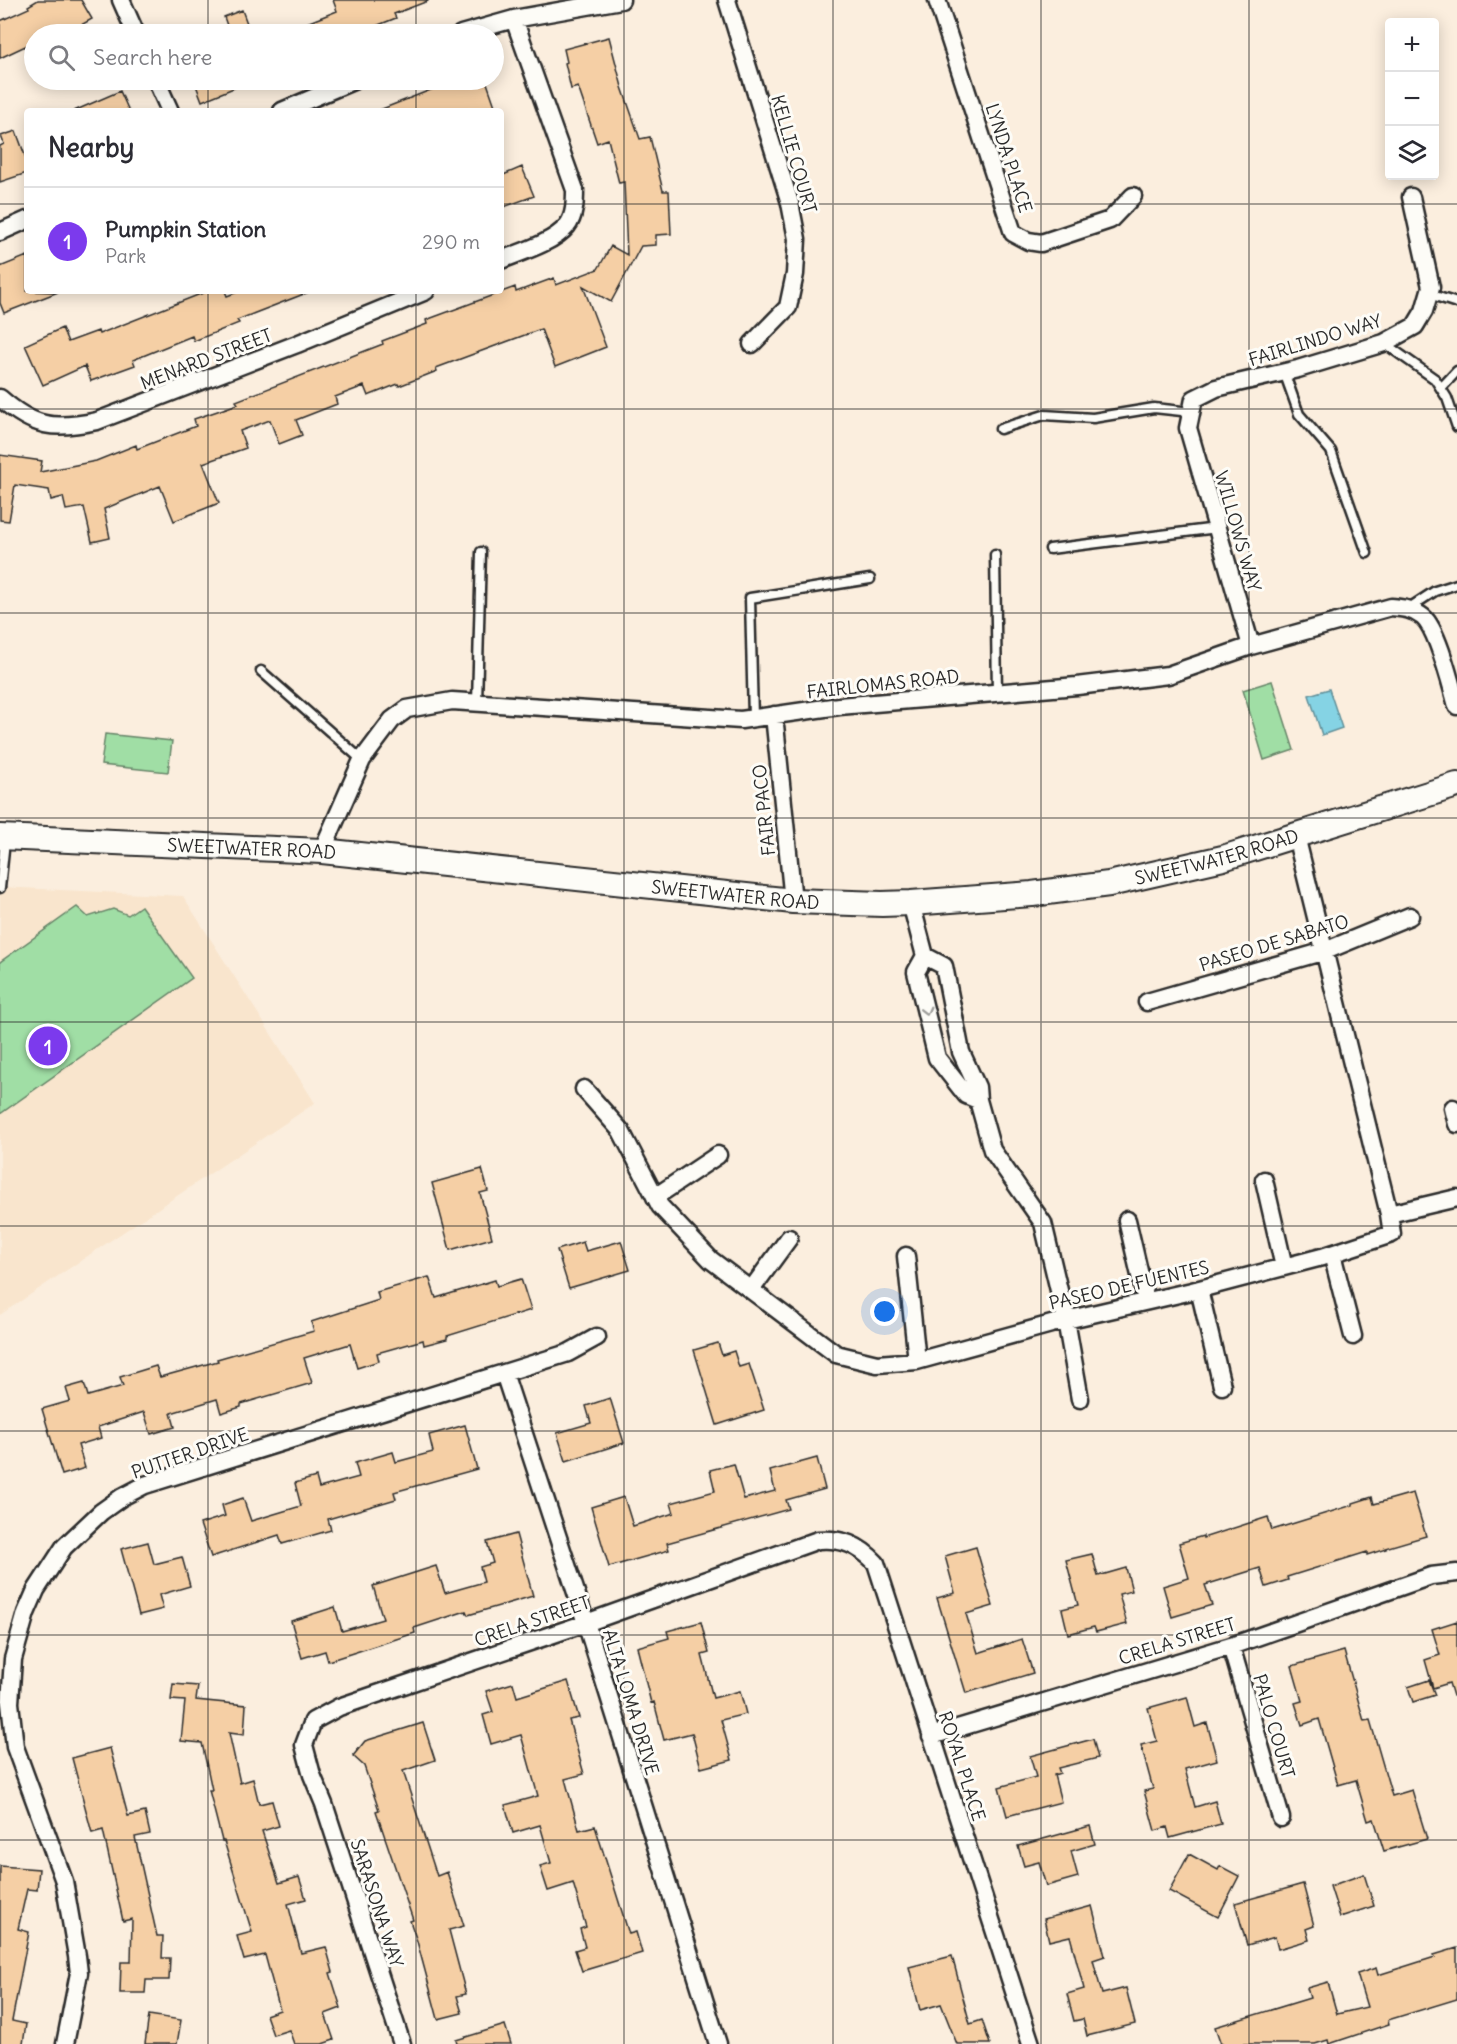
<!DOCTYPE html>
<html lang="en">
<head>
<meta charset="utf-8">
<style>
	:root { --surface:#fff; --page:#f7f7f7; --text:#2b2b33; --muted:#7c7c81; --line:#e1e1e2; --accent:#7c3aed }
	body { margin:0; font-family:Delius,sans-serif; background:var(--page); color:var(--text) }
	.controls { position:absolute; right:18px; top:18px; display:grid; overflow:hidden; border-radius:6px; box-shadow:0 3px 15px #0003 }
	.controls button { width:54px; height:54px; display:grid; place-items:center; padding:0; border:0; border-bottom:2px solid var(--line); background:var(--surface); color:var(--text); font:30px sans-serif }
	.you { position:absolute; left:885px; top:1312px; width:21px; height:21px; margin:-15px; border:4px solid #fff; border-radius:50%; background:#1a73e8; box-shadow:0 0 0 9px #1a73e833 }
	.badge { display:grid; place-items:center; width:39px; height:39px; border-radius:50%; background:var(--accent); color:#fff; font-size:20px; font-weight:700 }
	.pin { position:absolute; translate:-50% -50%; border:3px solid #fff; box-shadow:0 2px 6px #0006 }
	.list { margin:0; padding:0; list-style:none }
	h2 { display:flex; justify-content:space-between; align-items:center; height:78px; margin:0; padding:0 24px; font-size:26px }
	h2 small { font-size:20px; font-weight:400; color:var(--muted) }
	.list li { display:grid; grid-template-columns:39px 1fr auto; gap:18px; align-items:center; box-sizing:border-box; height:108px; padding:0 24px; border-top:2px solid var(--line) }
	.list b { display:block; font-size:22px; white-space:nowrap }
	.list p { margin:0; font-size:20px; white-space:nowrap; color:var(--muted) }
	.list em { font-size:20px; font-style:normal; color:var(--muted) }
	.icon { flex:none; width:33px; height:33px; fill:none; stroke:currentColor; stroke-width:2; stroke-linecap:round; stroke-linejoin:round }
	.map { position:relative; flex:none; width:1457px; height:2044px; overflow:hidden }
	.search { position:absolute; background:var(--surface); box-shadow:0 3px 15px #0003; left:24px; top:24px; width:480px; height:66px; display:flex; align-items:center; gap:15px; box-sizing:border-box; padding:0 21px; border-radius:33px; color:var(--muted); font-size:22px }
	.panel { position:absolute; background:var(--surface); box-shadow:0 3px 15px #0003; left:24px; top:108px; width:480px; height:186px; border-radius:6px }
	.map>svg:first-child { display:block }
</style>
</head>
<body>
<div class="map">
<svg width="1457" height="2044" viewBox="0 0 1457 2044">
	<rect width="100%" height="100%" fill="#fbeede"/>
	<filter id="ink" filterUnits="userSpaceOnUse"><feTurbulence type="fractalNoise" baseFrequency=".0167" numOctaves="2"/><feDisplacementMap in="SourceGraphic" scale="12" xChannelSelector="R" yChannelSelector="G"/><feConvolveMatrix kernelMatrix="1 2 1 2 8 2 1 2 1" color-interpolation-filters="sRGB"/></filter>
	<g filter="url(#ink)">
		<path fill="#f9e5cd" d="M0,887L183,896L315,1103L0,1315Z"/>
		<path fill="#a0dea5" stroke="#668468" stroke-width="1.5" d="M1272,681L1294,750L1264,760L1243,690Z
			M105,734L172,741L168,772L101,765Z
			M141,906L192,978L0,1114V962L77,907L88,917L113,909L128,915Z"/>
		<path fill="#85d3e4" stroke="#61909a" stroke-width="1.5" d="M1329,689L1342,728L1322,735L1309,695Z"/>
		<path fill="#f5cfa5" stroke="#2b2b2b" stroke-width="1.5" d="M38,0H81L92,19L65,34L59,26L45,34H34V42L0,58V21L29,8L28,6Z
			M333,0H428V1L394,14L396,18L356,34H279L337,11Z
			M242,10L251,34H230L224,17Z
			M609,37L622,87L640,139L650,137L663,191H669L671,234L656,235V245L641,246L611,302L583,286L606,347L555,367L541,329L436,368L437,371L399,386L398,384L368,396L364,386L335,397L337,404L296,420L302,435L279,444L270,420L240,431L246,448L203,463L219,503L174,521L160,486L104,509L110,538L92,542L84,507L66,510L63,497L51,500L49,490L15,485L9,521L0,520V455L42,461L40,472L96,461L136,445L137,449L196,426L194,419L238,404L236,401L383,344L382,341L427,324L426,320L515,287L516,292L554,278L556,285L598,269L611,246L627,255L624,182L619,183L608,139L597,143L578,87L571,89L565,63L567,62L564,49Z
			M194,80H253L202,101Z
			M456,80H486L495,106L481,111H377Z
			M120,91L129,111H74Z
			M16,131L27,161V173L0,182V146L4,144L1,136Z
			M522,167L534,196L501,208V176Z
			M27,256V291L58,292L4,313L0,303V267Z
			M208,291H225L227,296L240,291L309,292L237,320L239,323L194,341L192,336L133,360L135,365L91,381L85,366L43,385L25,345L62,328L68,342L98,331L99,334Z
			M482,1169L488,1191L480,1193L492,1238L450,1250L432,1183Z
			M621,1241L630,1270L569,1288L557,1250L583,1242L586,1251Z
			M429,1277L436,1298L495,1280L497,1286L521,1279L531,1310L447,1336V1339L424,1345L423,1340L377,1353L379,1361L357,1368L350,1344L304,1358L312,1383L241,1404V1407L221,1413L217,1399L171,1413L175,1427L151,1434L144,1412L98,1427L101,1438L78,1445L85,1468L62,1475L42,1409L70,1401L66,1388L84,1383L88,1396L123,1386L120,1377L156,1366L160,1377L218,1361L217,1359L314,1331L311,1322L379,1300L377,1292Z
			M718,1343L722,1355L734,1351L739,1367L749,1364L764,1410L717,1425L694,1350Z
			M610,1398L624,1443L566,1461L557,1433L591,1423L586,1406Z
			M465,1425L477,1469L394,1492L396,1499L328,1519L331,1530L282,1544L279,1535L211,1557L200,1524L225,1516L222,1505L243,1498L251,1521L301,1506L295,1483L316,1477L319,1488L359,1477L355,1463L393,1452L396,1462L433,1452L429,1435Z
			M817,1458L825,1489L786,1500L789,1509L667,1543L669,1550L609,1567L591,1507L624,1497L633,1526L674,1513L671,1503L715,1491L710,1470L734,1464L744,1499L775,1491L770,1471Z
			M1413,1493L1426,1536L1385,1548L1386,1549L1367,1555V1552L1287,1577L1288,1580L1266,1587L1260,1568L1205,1585L1212,1605L1172,1617L1163,1586L1189,1578L1179,1543L1203,1536V1538L1268,1517L1272,1530L1353,1505V1503L1372,1497L1374,1504Z
			M516,1534L533,1596L468,1615L466,1611L414,1628L415,1633L328,1661L325,1651L302,1658L291,1621L335,1607L342,1631L383,1619L373,1586L436,1566L445,1593L484,1582L480,1567L493,1563L487,1542Z
			M148,1542L154,1564L182,1557L190,1586L159,1595L163,1609L139,1615L121,1549Z
			M976,1547L993,1606L966,1614L978,1653L1022,1639L1033,1673L966,1693L937,1598L955,1593L945,1556Z
			M1092,1554L1098,1576L1126,1568L1132,1591L1119,1594L1127,1624L1096,1632L1094,1627L1068,1634L1062,1609L1078,1605L1066,1560Z
			M1457,1621V1696H1453L1449,1683L1433,1688L1425,1660L1440,1655L1432,1629Z
			M701,1622L709,1653L702,1655L713,1698L740,1691L746,1714L721,1720L732,1760L701,1768L692,1733L664,1740L654,1702L651,1703L637,1647L669,1638L667,1631Z
			M1344,1651L1364,1721L1370,1720L1392,1796L1412,1790L1427,1839L1384,1851L1374,1819L1368,1821L1356,1780L1338,1785L1319,1719L1302,1725L1295,1703L1302,1701L1292,1666Z
			M1429,1680L1435,1695L1413,1702L1408,1687Z
			M568,1681L579,1718L569,1720L584,1774L565,1779L579,1830L595,1826L629,1934L636,1932L642,1953L582,1971L575,1950L585,1947L580,1929L586,1927L573,1883L548,1891L540,1866L551,1863L540,1825L513,1833L505,1805L538,1796L521,1735L491,1744L483,1715L493,1712L486,1691L513,1683L517,1697Z
			M173,1684L198,1686L196,1700L246,1705L244,1735L229,1733L240,1783L253,1779L259,1804L272,1801L279,1826L262,1831L279,1883L299,1877L306,1899L288,1904L301,1953L326,1947L333,1972L330,1973L341,2008L325,2014L334,2040L322,2044H294L289,2030L273,2035L266,2015L280,2010L265,1955L244,1960L237,1936L252,1932L224,1841H222L209,1790H212L202,1743L181,1741L185,1701L171,1700Z
			M1187,1697L1195,1727L1207,1723L1217,1760L1185,1769L1195,1807L1215,1801L1221,1824L1170,1838L1167,1827L1155,1831L1144,1791L1153,1789L1141,1745L1157,1741L1148,1708Z
			M423,1723L435,1760L403,1771L437,1876L447,1872L464,1926L449,1930L466,1994L457,1996L462,2013L438,2019L417,1941L410,1921L413,1920L376,1811L379,1810L364,1766L353,1756L365,1741Z
			M1093,1739L1098,1758L1058,1768L1060,1773L1054,1775L1061,1802L1007,1816L999,1787L1036,1777L1030,1756Z
			M110,1748L128,1816L145,1812L150,1834L135,1837L157,1936H163L162,1958H170L169,1980H146L145,1993H120L121,1962H131L132,1919L123,1921L103,1830L92,1833L72,1758Z
			M1090,1826L1095,1844L1071,1851L1078,1877L1046,1886L1039,1862L1024,1866L1018,1846Z
			M1189,1854L1218,1870L1220,1866L1239,1876L1218,1917L1169,1891Z
			M0,1866L39,1869L37,1890L27,1889L18,1929L29,1932L12,2021L26,2024L23,2044H0Z
			M1364,1874L1374,1906L1340,1917L1330,1886Z
			M1303,1884L1314,1926L1306,1929L1309,1940L1278,1949L1275,1937L1247,1945L1235,1903Z
			M1092,1906L1105,1956L1093,1960L1102,1994L1126,1988L1135,2024L1087,2036L1083,2019L1074,2021L1067,1994L1084,1989L1070,1936L1049,1941L1044,1919Z
			M1457,1948V1999L1388,2020L1389,2024L1329,2044L1328,2040L1315,2044H1221L1215,2027L1310,1998L1307,1988L1328,1982L1337,2014L1367,2007L1357,1974L1376,1968L1378,1975L1435,1957L1434,1955Z
			M952,1956L970,2024L982,2020L990,2044H957L941,2004L920,2010L909,1967Z
			M149,2015L181,2020L177,2044H145Z
			M505,2025L511,2044H457L456,2040Z"/>
		<g fill="none" stroke-linecap="round" stroke-linejoin="round">
			<g stroke="#2b2b2b" stroke-width="13">
				<path id="service" d="M1429,294L1457,303
					M1384,343L1435,379L1447,398L1457,427
					M1284,372L1299,414L1331,451L1367,553
					M1441,388L1457,371
					M1000,429L1044,415L1093,418L1154,408L1191,412
					M1050,549L1217,528
					M995,555L997,693
					M1409,608L1435,591L1457,584
					M261,671L362,760
					M477,703L481,552
					M753,718L750,598L870,579
					M0,888L5,841"/>
			</g>
			<g stroke="#2b2b2b" stroke-width="21">
				<path id="minor" d="M121,0L136,34
					M727,0L790,203L797,239L795,274L788,307L752,344
					M937,0L1013,233L1028,241L1041,243L1110,220L1133,196
					M461,34L514,19L621,0
					M156,80L170,111
					M282,111L355,80
					M0,232L27,220
					M501,260C521,252 553,243 567,226C575,216 575,201 575,190L514,19
					M0,398C34,428 54,430 97,421L297,344L426,291
					M1251,646L1188,428L1194,399L1216,388L1298,369L1384,343L1415,326L1424,311L1431,287L1411,197
					M774,715L793,901
					M322,851L362,760L392,720L407,709L452,701L741,720L839,706L1077,686L1168,675L1251,646L1391,607C1403,608 1413,609 1423,617C1438,630 1451,685 1457,706
					M911,903L925,956L916,972L937,1058L966,1095L978,1100
					M925,956L944,966L961,1052L977,1087L978,1100L992,1150L1043,1223L1066,1320L1080,1399
					M1147,1002L1325,951L1410,916
					M584,1089L621,1131L660,1206L711,1260L836,1354L877,1364L917,1361L1066,1320L1192,1291L1322,1257L1392,1234L1389,1214L1296,836
					M1453,1108L1457,1124
					M1264,1180L1284,1267
					M655,1197L718,1155
					M1389,1214L1457,1198
					M1127,1220L1146,1301
					M1332,1254L1353,1336
					M906,1256L917,1361
					M1199,1289L1222,1386
					M751,1290L789,1238
					M504,1373L586,1623L718,2044
					M1231,1646L1281,1818
					M931,1736L1231,1646L1431,1576L1457,1573
					M65,2044L79,1973L77,1956L64,1881L15,1747L10,1703L13,1659L26,1613L36,1590L64,1547L101,1512L122,1497L145,1485L568,1353L597,1337
					M402,2044L324,1804L312,1775L304,1745L313,1721L339,1707L586,1623L818,1540C842,1538 859,1545 876,1563L1031,2044"/>
			</g>
			<g stroke="#2b2b2b" stroke-width="28">
				<g id="secondary">
					<path id="s1" d="M0,837L322,851L793,901L882,904L911,903L1032,894L1109,884L1223,858L1457,785"/>
				</g>
			</g>
			<use href="#service" stroke="#fdfcf7" stroke-width="8"/>
			<use href="#minor" stroke="#fdfcf7" stroke-width="16"/>
			<use href="#secondary" stroke="#fdfcf7" stroke-width="24"/>
		</g>
		<defs><path id="oneway-chevron" d="M-2-3.5L2.5 0L-2 3.5" fill="none" stroke-width="1.6" stroke-linecap="round" stroke-linejoin="round" transform="scale(1.5)"/></defs>
		<use stroke="#9e9e9b" href="#oneway-chevron" transform="translate(926 1011) rotate(76)"/>
	</g>
	<path fill="none" stroke="#2b2b2b" stroke-width="1.5" stroke-opacity="0.55" d="M208,0V34M416,0V34M624,0V2044M833,0V2044M1041,0V2044M1249,0V2044M208,80V111M416,80V111M0,204H27M501,204H1457M208,291V2044M416,291V2044M0,409H1457M0,613H1457M0,818H1457M0,1022H1457M0,1226H1457M0,1431H1457M0,1635H1457M0,1840H1457"/>
	<g text-anchor="middle" dominant-baseline="central" stroke-width="6" stroke-linejoin="round" paint-order="stroke">
		<g font-size="18" fill="#2b2b2b" stroke="#fdfcf7">
			<text transform="translate(794 154) rotate(74)">KELLIE COURT</text>
			<text transform="translate(1009 158) rotate(72)">LYNDA PLACE</text>
			<text transform="translate(1315 340) rotate(-17)">FAIRLINDO WAY</text>
			<text transform="translate(206 359) rotate(-21)">MENARD STREET</text>
			<text transform="translate(1238 531) rotate(74)">WILLOWS WAY</text>
			<text transform="translate(883 684) rotate(-6)">FAIRLOMAS ROAD</text>
			<text transform="translate(764 810) rotate(-96)">FAIR PACO</text>
			<text stroke="none"><textPath href="#s1" startOffset="252">SWEETWATER ROAD</textPath></text>
			<text stroke="none"><textPath href="#s1" startOffset="1224">SWEETWATER ROAD</textPath></text>
			<text stroke="none"><textPath href="#s1" startOffset="738">SWEETWATER ROAD</textPath></text>
			<text transform="translate(1274 943) rotate(-17)">PASEO DE SABATO</text>
			<text transform="translate(1129 1285) rotate(-13)">PASEO DE FUENTES</text>
			<text transform="translate(190 1453) rotate(-19)">PUTTER DRIVE</text>
			<text transform="translate(532 1621) rotate(-19)">CRELA STREET</text>
			<text transform="translate(1177 1641) rotate(-17)">CRELA STREET</text>
			<text transform="translate(631 1702) rotate(73)">ALTA LOMA DRIVE</text>
			<text transform="translate(1274 1726) rotate(74)">PALO COURT</text>
			<text transform="translate(962 1766) rotate(72)">ROYAL PLACE</text>
			<text transform="translate(377 1903) rotate(72)">SARASONA WAY</text>
		</g>
	</g>
</svg>
<div class="controls">
<button>+</button>
<button>−</button>
<button><svg class="icon" aria-label="layers" viewBox="0 0 24 24"><path d="M12 4l9 5-9 5-9-5zM3 14l9 5 9-5"/></svg></button>
</div>
<div class="you"></div>
<div class="pin badge" style="left:48px;top:1046px">1</div>
<div class="search"><svg class="icon" aria-label="search" viewBox="0 0 24 24"><circle cx="10" cy="10" r="6"/><path d="M15 15l6 6"/></svg>Search here</div>
<section class="panel">
<h2>Nearby<small></small></h2>
<ul class="list">
<li><span class="badge">1</span><div><b>Pumpkin Station</b><p>Park</p></div><em>290 m</em></li>
</ul>
</section>
</div>
</body>
</html>
